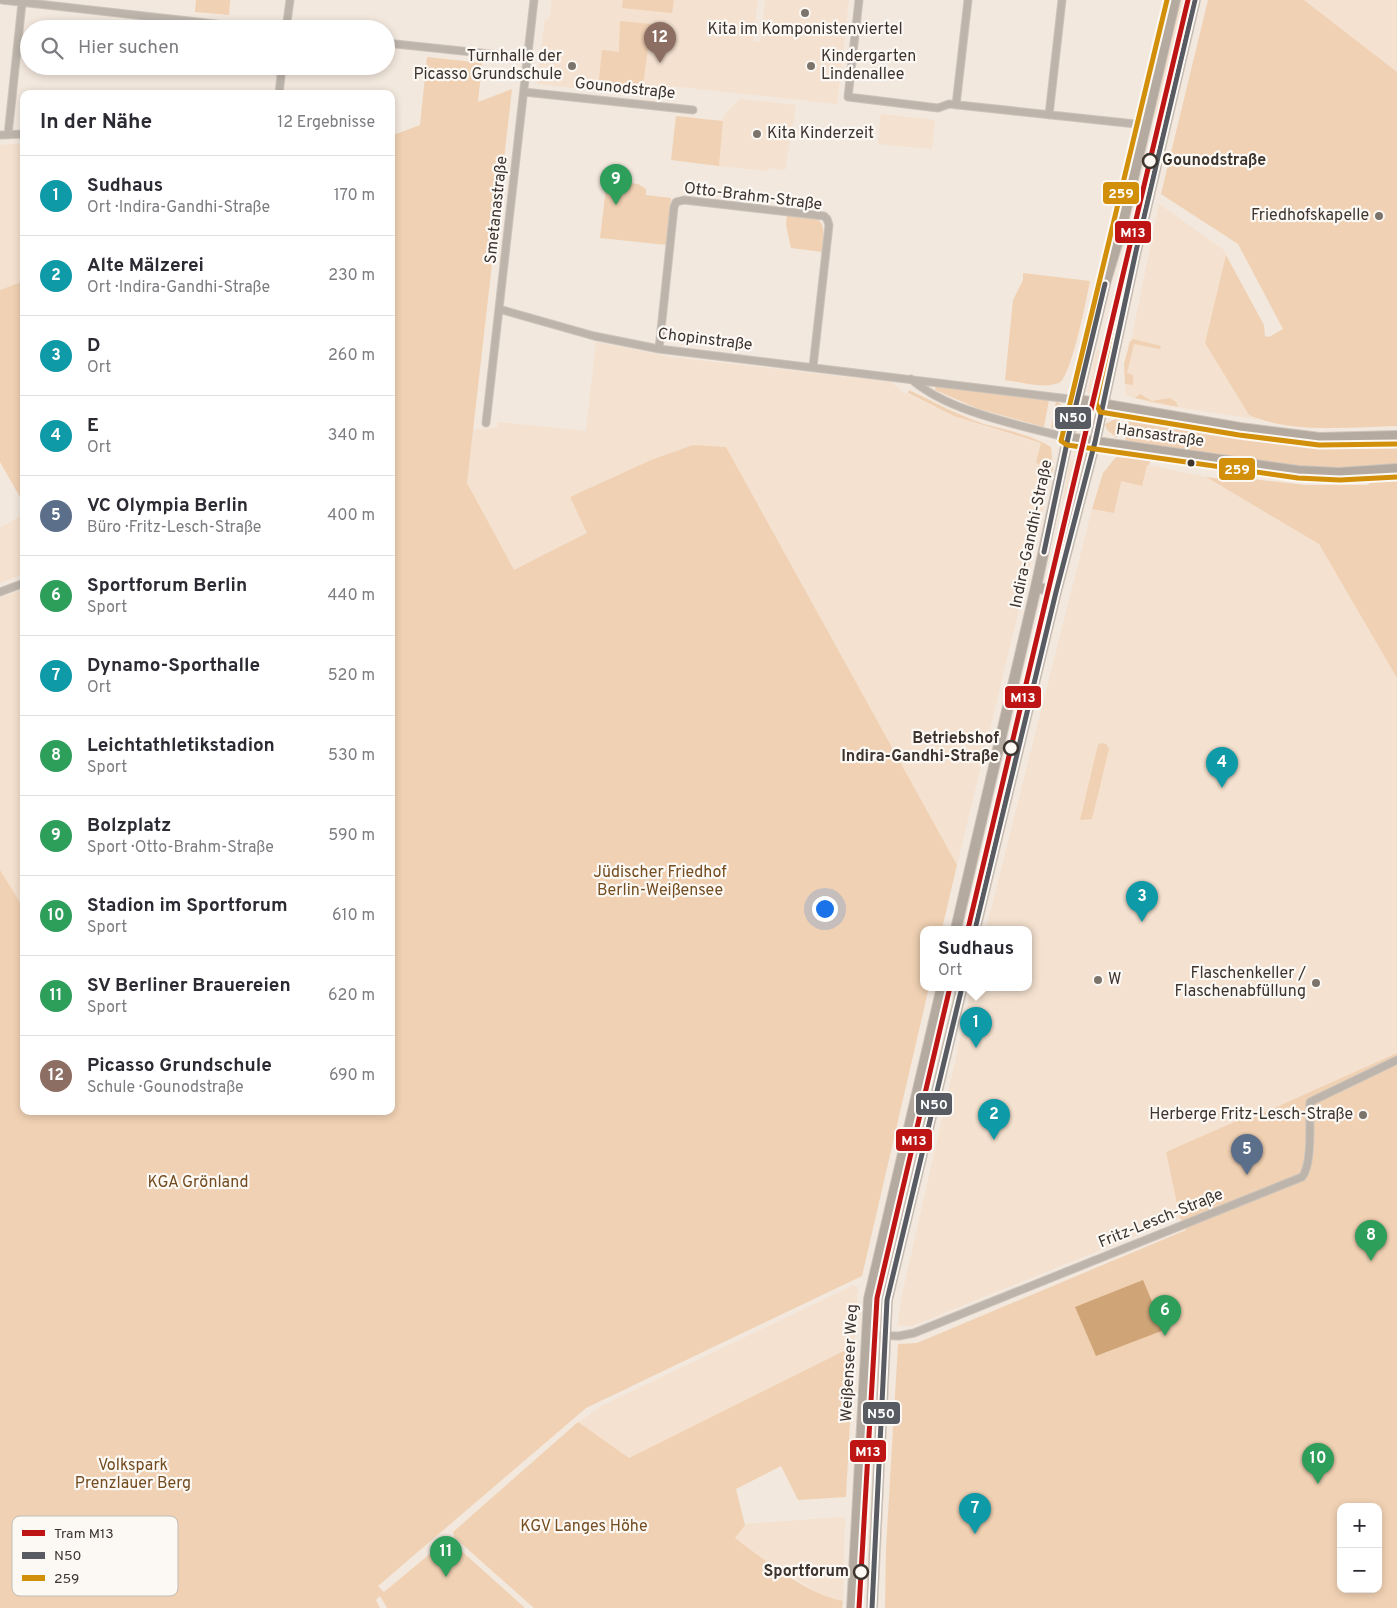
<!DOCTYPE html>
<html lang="de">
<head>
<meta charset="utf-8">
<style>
	:root { --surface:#fff; --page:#f7f7f7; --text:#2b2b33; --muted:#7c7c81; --line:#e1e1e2; --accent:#0f766e }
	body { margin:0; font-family:Overpass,sans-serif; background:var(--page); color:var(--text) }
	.controls { position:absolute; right:15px; bottom:15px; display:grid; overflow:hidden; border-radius:10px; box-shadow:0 2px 8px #0003 }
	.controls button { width:45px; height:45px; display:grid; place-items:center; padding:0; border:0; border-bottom:1px solid var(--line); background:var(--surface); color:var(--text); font:25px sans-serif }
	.you { position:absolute; left:824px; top:908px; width:18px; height:18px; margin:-12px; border:4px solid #fff; border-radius:50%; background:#1a73e8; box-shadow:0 0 0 8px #1a73e833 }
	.badge { display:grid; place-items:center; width:32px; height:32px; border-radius:50%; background:var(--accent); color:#fff; font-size:16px; font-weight:700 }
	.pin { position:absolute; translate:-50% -41px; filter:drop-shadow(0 1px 2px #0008) }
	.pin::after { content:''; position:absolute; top:26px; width:18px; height:15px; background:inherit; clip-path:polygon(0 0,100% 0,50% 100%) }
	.popup { position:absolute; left:920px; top:926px; width:112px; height:65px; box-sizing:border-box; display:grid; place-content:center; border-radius:10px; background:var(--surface); filter:drop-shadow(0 1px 4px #0005); font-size:16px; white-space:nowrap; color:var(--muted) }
	.popup b { font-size:19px; color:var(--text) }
	.popup::after { content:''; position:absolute; left:50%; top:100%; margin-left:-10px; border:10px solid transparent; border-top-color:var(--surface) }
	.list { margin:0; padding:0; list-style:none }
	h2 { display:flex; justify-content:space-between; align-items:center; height:65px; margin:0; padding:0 20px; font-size:21px }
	h2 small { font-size:16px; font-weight:400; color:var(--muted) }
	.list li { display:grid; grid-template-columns:32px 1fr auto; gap:15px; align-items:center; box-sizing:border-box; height:80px; padding:0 20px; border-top:1px solid var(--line) }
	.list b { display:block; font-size:19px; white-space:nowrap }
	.list p { margin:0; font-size:16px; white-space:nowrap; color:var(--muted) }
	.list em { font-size:16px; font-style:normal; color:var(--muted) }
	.icon { flex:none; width:28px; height:28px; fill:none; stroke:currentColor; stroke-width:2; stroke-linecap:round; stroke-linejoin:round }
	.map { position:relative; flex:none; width:1397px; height:1608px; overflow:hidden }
	.search { position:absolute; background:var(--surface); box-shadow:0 2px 8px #0003; left:20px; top:20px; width:375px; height:55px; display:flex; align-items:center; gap:12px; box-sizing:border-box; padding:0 18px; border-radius:28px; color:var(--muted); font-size:19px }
	.panel { position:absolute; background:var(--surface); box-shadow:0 2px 8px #0003; left:20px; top:90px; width:375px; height:1025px; border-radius:10px }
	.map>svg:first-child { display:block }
</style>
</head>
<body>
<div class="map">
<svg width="1397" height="1608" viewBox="0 0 1397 1608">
	<rect width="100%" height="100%" fill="#f3e8dd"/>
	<path fill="#f4e1cf" d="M552,0H758L753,41L760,42L765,0H849L837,104L671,86L654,97L537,84L545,19L549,20Z
		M1180,0H1191L1165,118L1151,115Z
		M1304,0H1397V72L1379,58Z
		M740,99L796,105L785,170L769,168L768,171L719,166L724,115Z
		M881,114L935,120L932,149L878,144Z
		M24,143V281L0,290V145Z
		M1159,204L1224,250L1226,255L1205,343L1249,415L1260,420L1151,403L1126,395L1125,371Z
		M596,342L671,357L891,382L903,392L954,416L1051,447L1053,469L957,865L726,447L693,445L651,460L570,497L587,533L514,571L467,484L473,430L497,427L498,422L586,431Z
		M1097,350L1109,353L1105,372H1101L1099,382L1103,384L1100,394L1096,396L1087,392L1094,370L1092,369Z
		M1076,449L1082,451L1080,462L1082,463L1073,502L1063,499L1070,461H1073Z
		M1147,465L1206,477L1319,544L1397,678V1053L1252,1119L1250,1115L1166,1152L1180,1218L912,1326L898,1325L901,1299L972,987H1028V929H986L1092,509L1105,512L1113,480Z
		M24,514V574L0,583V528Z
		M24,589V909L0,870V598Z
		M854,1285L858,1287L854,1346L629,1458L578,1423L601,1406Z
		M845,1517L843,1601L827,1598L764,1560L735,1538L745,1524Z"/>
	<path fill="#f0d1b3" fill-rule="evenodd" d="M196,0H230L229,15L195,12Z
		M623,0H674L672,13L622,8Z
		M1208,0H1304L1397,72V426C1350,427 1294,434 1249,415L1205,343L1226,255L1264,325L1265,336L1269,337L1283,329L1238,244L1161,194Z
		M620,21L651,24L642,94L598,89L602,50L619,52Z
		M427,57L482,63L478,102L512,89L467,483L514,570L587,533L570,497L651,460L693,445L726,447L957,865L942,929H924V987H929L862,1276L586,1408L378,1586L384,1592L448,1539L525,1608H387L380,1596L376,1600L380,1608H0V870L24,909V1111H391V136L420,125Z
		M676,116L723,121L719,166L671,160Z
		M607,180L638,184L646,189V195L671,198L667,245L600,238Z
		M787,215C821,219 827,214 822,252L791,248L786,225Z
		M1023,273L1090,281C1087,297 1071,378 1059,383C1043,389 1021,382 1005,380L1013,300L1023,280Z
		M24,281V504L0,462V290Z
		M1133,339L1161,346L1160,349L1134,344L1127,373L1133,375V385L1125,384L1124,364L1130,341Z
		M936,385L1049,400L1044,427L979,409L935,390Z
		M909,390C934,402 958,415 984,424C1006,430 1032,435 1051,447L1053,469L1049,484L1045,483V465L1036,463L1041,443L954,416L908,393Z
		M1140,394L1152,401L1170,398L1176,402L1178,407L1135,398Z
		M1056,401L1066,408V419L1062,426L1051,428Z
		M1120,417L1117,438L1107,430L1105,424Z
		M1129,417L1288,440L1348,442L1397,440V465C1308,476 1218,456 1130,443L1125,441Z
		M1116,457L1151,459L1149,465H1147L1142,486L1121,481L1114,513L1092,509L1103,473Z
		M1206,477L1233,480L1242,478L1305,485H1368L1371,481L1397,480V678L1319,544Z
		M1101,743L1106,744L1109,749L1092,819L1080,820L1098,745Z
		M1397,1053V1608H885L886,1548L898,1344L917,1343L1186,1230L1180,1218L1166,1152L1250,1115L1252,1118ZM1341,1507H1378V1589H1341Z
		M854,1346L846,1497L798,1500L781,1466L736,1489L745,1525L735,1538C763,1559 808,1595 843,1601L842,1608H534L454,1537L453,1532L578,1422L629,1458Z"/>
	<path fill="#cfa578" d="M1143,1280L1164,1330L1096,1356L1075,1307Z"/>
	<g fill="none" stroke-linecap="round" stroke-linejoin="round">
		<g stroke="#cdc4bb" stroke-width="9">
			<path id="minor" d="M2,0L261,29
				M859,0L848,97L938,108L949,104L1145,125
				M286,29L290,0
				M386,43L528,58
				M524,92L693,110
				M279,94L282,66
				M956,105L968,0
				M1049,115L1062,0
				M0,135L24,134
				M8,135L22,3
				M499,309L594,336L659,349L1078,400
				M659,349L674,207L676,202L684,200L824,216L827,219L829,225L813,367
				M911,379C948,412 1020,425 1068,438
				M486,423L534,0
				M0,592L24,583
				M867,1335L899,1336L914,1333L1302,1177C1313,1164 1309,1120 1310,1102L1397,1060"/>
		</g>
		<g stroke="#cdc4bb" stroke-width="12">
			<path id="secondary" d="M1078,400L1240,428L1320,438L1397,436
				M1068,438L1298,471L1339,473L1397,469
				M1036,587L1056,592
				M956,929L1036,587L1068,438L1106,280L1120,234L1175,0
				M975,929L1056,592L1095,442L1136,251L1195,0
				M852,1608L869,1299L942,987
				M872,1608L887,1300L962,987"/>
		</g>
		<use href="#minor" stroke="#bdb5ac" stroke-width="7"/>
		<use href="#secondary" stroke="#b4aa9f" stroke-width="10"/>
		<g stroke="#fcf8f4" stroke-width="9">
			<path id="bus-1" d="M1044,552L1068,438L1105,284
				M975,929L1056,592L1095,442L1136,251L1195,0
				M872,1608L887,1300L962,987"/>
		</g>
		<g stroke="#fcf8f4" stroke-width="9">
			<path id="bus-2" d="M1167,0L1061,441L1067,445L1298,478L1340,480L1397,477
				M1121,287L1096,403L1100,412L1239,435L1319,445L1397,444"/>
		</g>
		<use href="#bus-1" stroke="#595b62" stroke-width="5"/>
		<use href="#bus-2" stroke="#d28f09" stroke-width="5"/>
		<g stroke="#fcf8f4" stroke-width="9">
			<path id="tram-1" d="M968,929L1188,0
				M859,1608L877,1298L950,987"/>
		</g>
		<use href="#tram-1" stroke="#be1414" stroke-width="5"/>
	</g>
	<g fill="#7c736b" stroke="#fcf8f4" stroke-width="2">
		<circle cx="805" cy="13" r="5"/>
		<circle cx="572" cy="66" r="5"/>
		<circle cx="811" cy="66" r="5"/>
		<circle cx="757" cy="134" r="5"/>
		<circle cx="1379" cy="216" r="5"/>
		<circle cx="1098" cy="980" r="5"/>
		<circle cx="1316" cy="983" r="5"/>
		<circle cx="1363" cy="1115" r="5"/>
	</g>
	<g fill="#fcf8f4" stroke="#3c342d" stroke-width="2.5">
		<circle cx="1150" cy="161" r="7"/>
		<circle cx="1011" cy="748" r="7"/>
		<circle cx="861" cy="1572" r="7"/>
	</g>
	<circle fill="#3c342d" stroke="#fcf8f4" stroke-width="2" cx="1191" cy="463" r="4.5"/>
	<g text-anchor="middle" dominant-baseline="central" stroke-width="4.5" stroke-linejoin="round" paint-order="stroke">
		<g font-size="16" fill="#3c342d" stroke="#fcf8f4" text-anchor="end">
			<text x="805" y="30" text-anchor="middle">Kita im Komponistenviertel</text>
			<text x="562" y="57">Turnhalle der<tspan x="562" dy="18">Picasso Grundschule</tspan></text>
			<text x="821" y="57" text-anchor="start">Kindergarten<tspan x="821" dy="18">Lindenallee</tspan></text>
			<text x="767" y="134" text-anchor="start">Kita Kinderzeit</text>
			<text x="1369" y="216">Friedhofskapelle</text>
			<text x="1306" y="974">Flaschenkeller /<tspan x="1306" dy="18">Flaschenabfüllung</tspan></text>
			<text x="1108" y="980" text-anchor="start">W</text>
			<text x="1353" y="1115">Herberge Fritz-Lesch-Straße</text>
		</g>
		<g font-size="16" fill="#3c342d" stroke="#fcf8f4">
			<text transform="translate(625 89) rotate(6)">Gounodstraße</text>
			<text transform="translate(753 197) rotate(7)">Otto-Brahm-Straße</text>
			<text transform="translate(497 210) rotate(-84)">Smetanastraße</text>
			<text transform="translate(705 340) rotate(7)">Chopinstraße</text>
			<text transform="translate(1160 436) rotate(8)">Hansastraße</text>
			<text transform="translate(1032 534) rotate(-78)">Indira-Gandhi-Straße</text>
			<text transform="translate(1161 1219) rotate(-22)">Fritz-Lesch-Straße</text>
			<text transform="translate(850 1363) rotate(-87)">Weißenseer Weg</text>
		</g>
		<g font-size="16" font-weight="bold" fill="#3c342d" stroke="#fcf8f4" text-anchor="end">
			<text x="1162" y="161" text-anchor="start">Gounodstraße</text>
			<text x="999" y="739">Betriebshof<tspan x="999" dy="18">Indira-Gandhi-Straße</tspan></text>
			<text x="849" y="1572">Sportforum</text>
		</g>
		<g font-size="16" fill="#734c20" stroke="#fcf8f4">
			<text x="660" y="873">Jüdischer Friedhof<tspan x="660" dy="18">Berlin-Weißensee</tspan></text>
			<text x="198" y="1183">KGA Grönland</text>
			<text x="133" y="1466">Volkspark<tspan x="133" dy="18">Prenzlauer Berg</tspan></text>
			<text x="584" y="1527">KGV Langes Höhe</text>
		</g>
	</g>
	<rect x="12" y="1516" width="166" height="80" rx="8" fill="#fcf8f4" stroke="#c2bdb8" stroke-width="1"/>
	<rect x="22" y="1530" width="23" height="6" fill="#be1414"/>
	<rect x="22" y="1552" width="23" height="7" fill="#595b62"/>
	<rect x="22" y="1575" width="23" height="6" fill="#d28f09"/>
	<g font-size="14" fill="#3c342d">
		<text x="54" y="1538">Tram M13</text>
		<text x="54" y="1560">N50</text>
		<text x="54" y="1583">259</text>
	</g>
	<g stroke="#fcf8f4" stroke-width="2">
		<rect x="1102" y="181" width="38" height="24" rx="5" fill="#d28f09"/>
		<rect x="1114" y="220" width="38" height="24" rx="5" fill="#be1414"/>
		<rect x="1054" y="406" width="38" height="24" rx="5" fill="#595b62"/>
		<rect x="1218" y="457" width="38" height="24" rx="5" fill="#d28f09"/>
		<rect x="1004" y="685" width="38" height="24" rx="5" fill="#be1414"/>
		<rect x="915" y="1092" width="38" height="24" rx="5" fill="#595b62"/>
		<rect x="895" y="1128" width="38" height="24" rx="5" fill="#be1414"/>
		<rect x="862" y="1401" width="39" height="24" rx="5" fill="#595b62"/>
		<rect x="849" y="1439" width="38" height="24" rx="5" fill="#be1414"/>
	</g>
	<g font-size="14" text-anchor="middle" font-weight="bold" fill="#fff">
		<text x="1121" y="198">259</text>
		<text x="1133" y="237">M13</text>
		<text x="1073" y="422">N50</text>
		<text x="1237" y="474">259</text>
		<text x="1023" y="702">M13</text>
		<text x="934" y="1109">N50</text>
		<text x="914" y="1145">M13</text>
		<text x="881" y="1418">N50</text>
		<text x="868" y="1456">M13</text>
	</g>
</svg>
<div class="controls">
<button>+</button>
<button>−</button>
</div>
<div class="you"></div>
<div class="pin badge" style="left:976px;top:1048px;background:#0f9aa8">1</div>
<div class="popup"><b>Sudhaus</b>Ort</div>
<div class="pin badge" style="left:994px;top:1140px;background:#0f9aa8">2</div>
<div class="pin badge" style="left:1142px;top:922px;background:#0f9aa8">3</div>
<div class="pin badge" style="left:1222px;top:788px;background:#0f9aa8">4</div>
<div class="pin badge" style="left:1247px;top:1175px;background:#5c6f8a">5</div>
<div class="pin badge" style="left:1165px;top:1336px;background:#2e9e5b">6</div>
<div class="pin badge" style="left:975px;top:1534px;background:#0f9aa8">7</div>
<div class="pin badge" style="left:1371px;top:1261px;background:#2e9e5b">8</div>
<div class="pin badge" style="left:616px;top:205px;background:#2e9e5b">9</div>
<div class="pin badge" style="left:1318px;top:1484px;background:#2e9e5b">10</div>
<div class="pin badge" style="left:446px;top:1577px;background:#2e9e5b">11</div>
<div class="pin badge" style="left:660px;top:63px;background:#8d6e63">12</div>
<div class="search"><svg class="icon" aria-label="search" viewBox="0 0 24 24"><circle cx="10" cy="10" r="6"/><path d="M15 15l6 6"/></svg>Hier suchen</div>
<section class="panel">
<h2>In der Nähe<small>12 Ergebnisse</small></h2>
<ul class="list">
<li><span class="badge" style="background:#0f9aa8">1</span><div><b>Sudhaus</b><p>Ort · Indira-Gandhi-Straße</p></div><em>170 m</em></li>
<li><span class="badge" style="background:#0f9aa8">2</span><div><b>Alte Mälzerei</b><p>Ort · Indira-Gandhi-Straße</p></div><em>230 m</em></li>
<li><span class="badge" style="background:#0f9aa8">3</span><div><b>D</b><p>Ort</p></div><em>260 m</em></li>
<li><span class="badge" style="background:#0f9aa8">4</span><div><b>E</b><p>Ort</p></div><em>340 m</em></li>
<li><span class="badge" style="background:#5c6f8a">5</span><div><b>VC Olympia Berlin</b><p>Büro · Fritz-Lesch-Straße</p></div><em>400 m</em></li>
<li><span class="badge" style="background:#2e9e5b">6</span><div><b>Sportforum Berlin</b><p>Sport</p></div><em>440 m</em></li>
<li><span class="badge" style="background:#0f9aa8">7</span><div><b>Dynamo-Sporthalle</b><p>Ort</p></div><em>520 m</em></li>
<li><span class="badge" style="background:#2e9e5b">8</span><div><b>Leichtathletikstadion</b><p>Sport</p></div><em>530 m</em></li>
<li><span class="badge" style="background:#2e9e5b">9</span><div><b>Bolzplatz</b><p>Sport · Otto-Brahm-Straße</p></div><em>590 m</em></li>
<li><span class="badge" style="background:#2e9e5b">10</span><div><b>Stadion im Sportforum</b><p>Sport</p></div><em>610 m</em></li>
<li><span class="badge" style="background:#2e9e5b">11</span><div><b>SV Berliner Brauereien</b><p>Sport</p></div><em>620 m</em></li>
<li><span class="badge" style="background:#8d6e63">12</span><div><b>Picasso Grundschule</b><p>Schule · Gounodstraße</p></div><em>690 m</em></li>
</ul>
</section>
</div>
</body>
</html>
